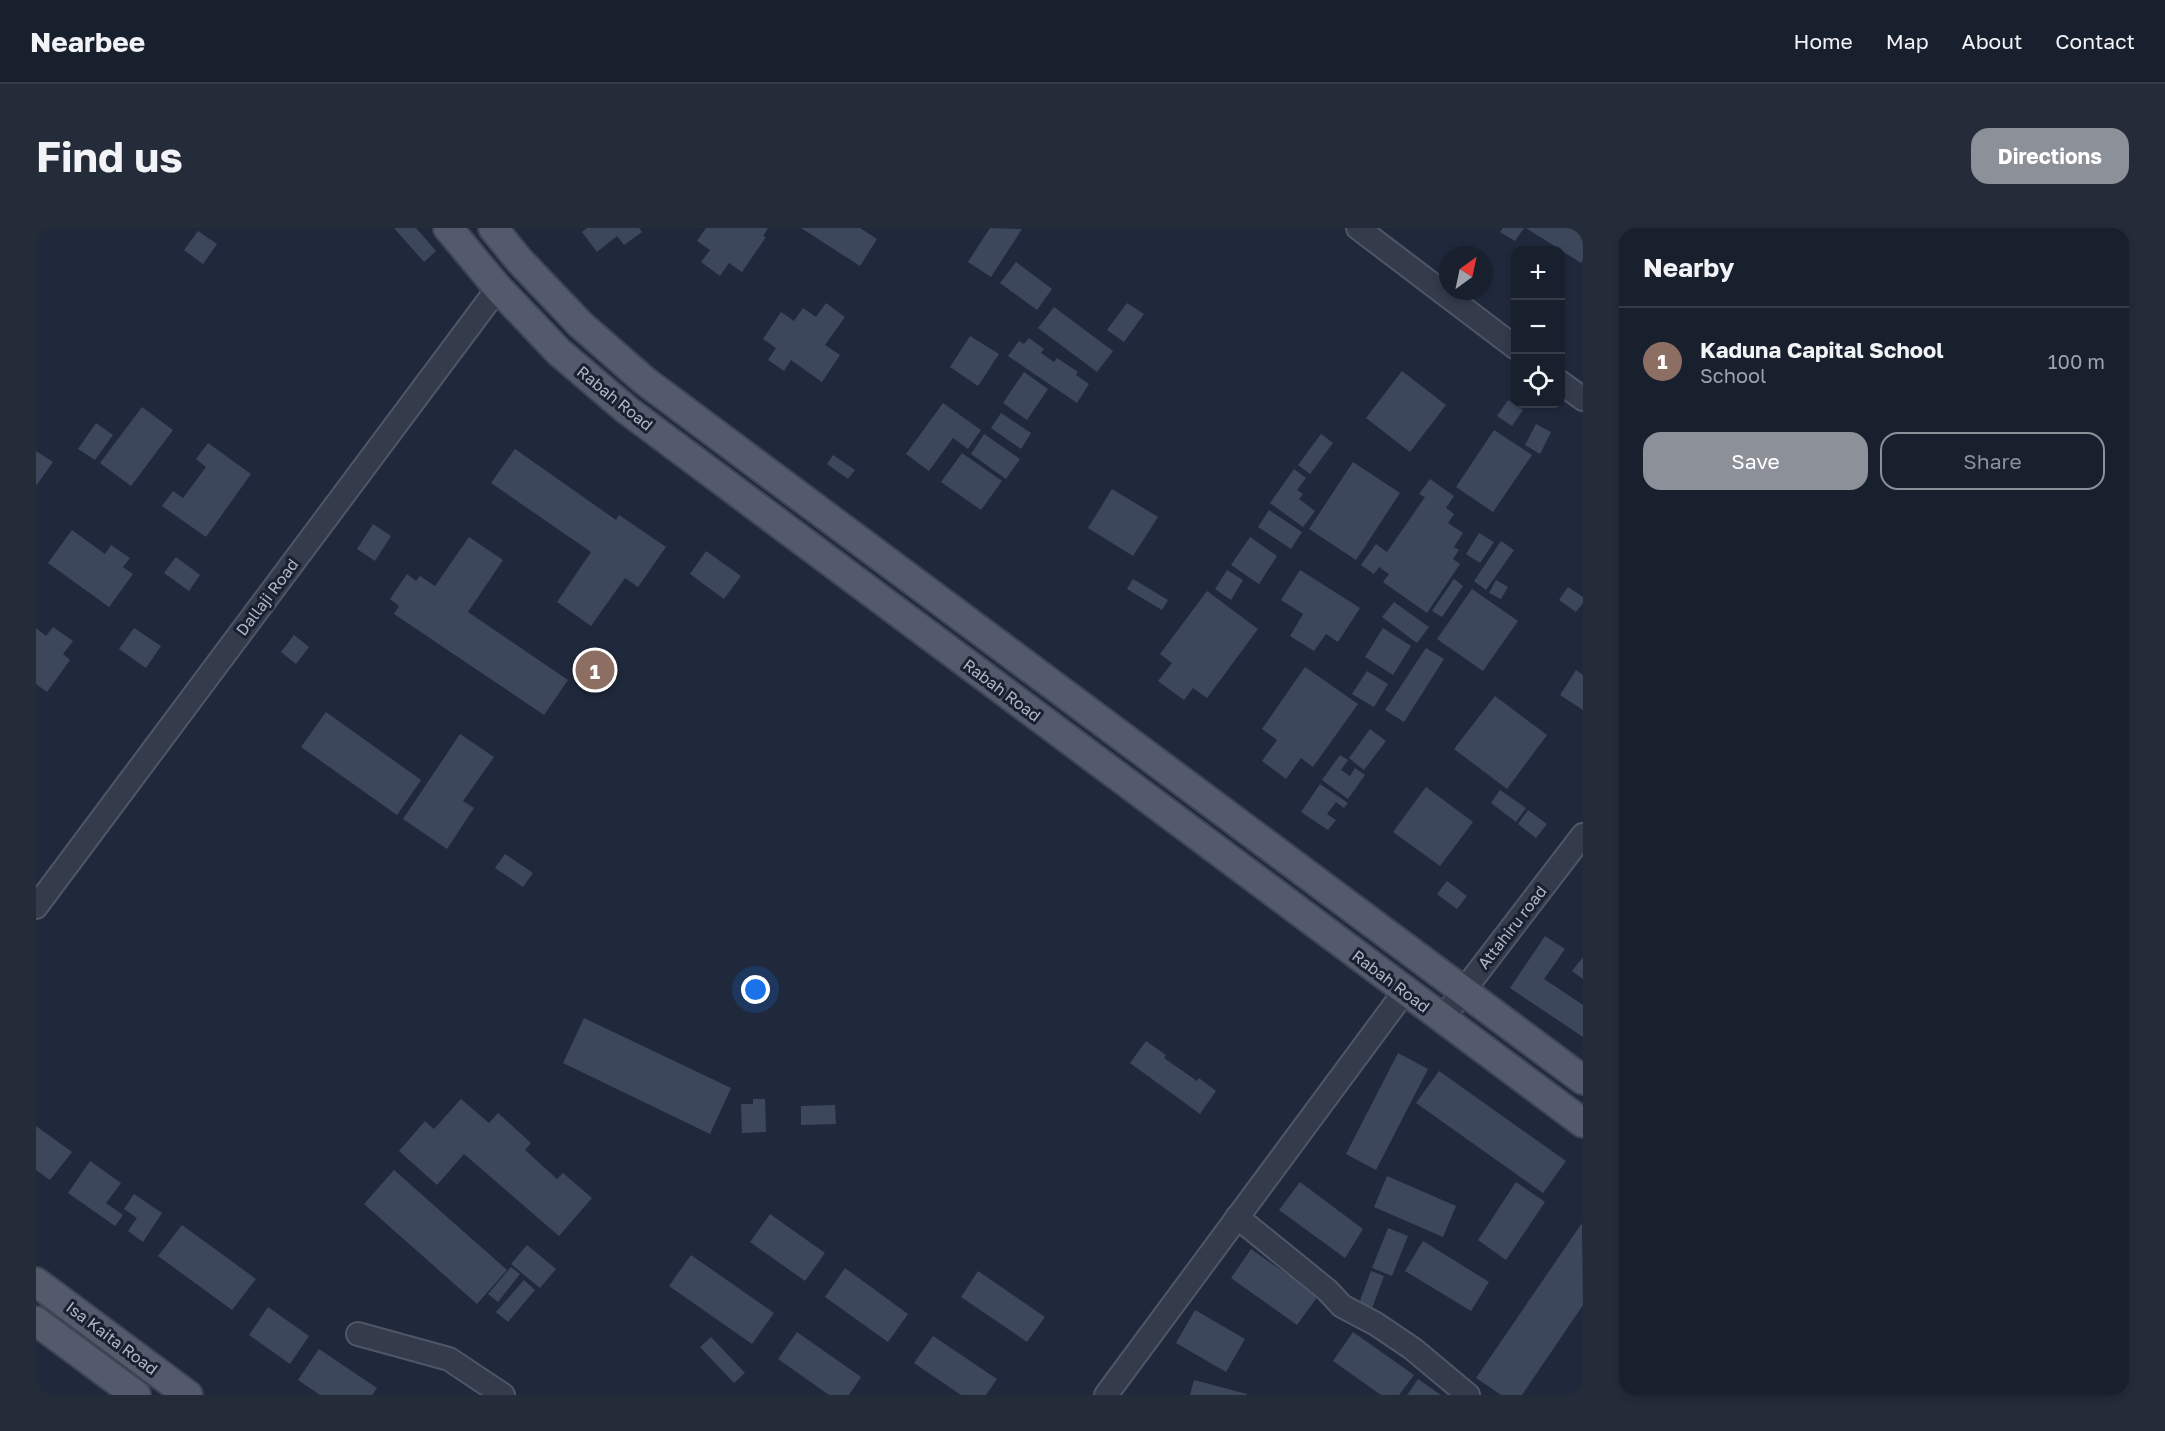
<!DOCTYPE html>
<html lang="en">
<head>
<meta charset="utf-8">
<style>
	:root { --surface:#181f2d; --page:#252c39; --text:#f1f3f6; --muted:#9fa2aa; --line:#363d49; --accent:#8c9099 }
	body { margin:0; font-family:"Golos Text",sans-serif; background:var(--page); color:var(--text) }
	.controls { position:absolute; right:18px; top:18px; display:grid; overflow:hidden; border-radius:12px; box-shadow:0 3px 9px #0003 }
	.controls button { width:54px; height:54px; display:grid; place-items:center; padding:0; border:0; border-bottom:2px solid var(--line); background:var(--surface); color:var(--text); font:30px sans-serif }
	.compass { position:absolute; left:1403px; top:18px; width:54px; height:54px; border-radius:50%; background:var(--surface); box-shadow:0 3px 9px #0003; rotate:33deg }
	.you { position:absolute; left:720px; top:762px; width:21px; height:21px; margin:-15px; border:4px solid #fff; border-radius:50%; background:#1a73e8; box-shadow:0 0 0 9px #1a73e833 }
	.badge { display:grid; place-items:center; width:39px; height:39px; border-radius:50%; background:var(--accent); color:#fff; font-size:20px; font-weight:700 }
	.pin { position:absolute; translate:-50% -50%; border:3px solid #fff; box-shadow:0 2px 6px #0006 }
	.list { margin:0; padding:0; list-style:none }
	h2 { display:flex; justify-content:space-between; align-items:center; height:78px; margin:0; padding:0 24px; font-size:26px }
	h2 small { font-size:20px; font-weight:400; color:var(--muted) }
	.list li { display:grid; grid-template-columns:39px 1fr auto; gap:18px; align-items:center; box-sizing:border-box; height:108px; padding:0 24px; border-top:2px solid var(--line) }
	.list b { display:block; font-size:22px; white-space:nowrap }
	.list p { margin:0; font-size:20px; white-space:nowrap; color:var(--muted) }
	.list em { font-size:20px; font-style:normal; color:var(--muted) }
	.actions { display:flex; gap:12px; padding:18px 24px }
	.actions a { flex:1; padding:14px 0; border:2px solid var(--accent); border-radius:18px; text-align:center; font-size:21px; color:var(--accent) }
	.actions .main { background:var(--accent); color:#fff }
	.icon { flex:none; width:33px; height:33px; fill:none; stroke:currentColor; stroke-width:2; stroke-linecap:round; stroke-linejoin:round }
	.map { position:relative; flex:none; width:1547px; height:1167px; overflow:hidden; border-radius:18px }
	header { display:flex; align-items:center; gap:36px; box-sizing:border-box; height:84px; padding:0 30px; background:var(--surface); border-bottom:2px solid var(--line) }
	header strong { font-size:28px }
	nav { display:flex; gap:33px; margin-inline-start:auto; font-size:21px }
	.intro { display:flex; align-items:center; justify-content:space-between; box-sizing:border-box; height:144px; padding:0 36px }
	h1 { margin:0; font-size:42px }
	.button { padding:15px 27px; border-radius:18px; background:var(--accent); color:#fff; font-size:21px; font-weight:700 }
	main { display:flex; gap:36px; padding:0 36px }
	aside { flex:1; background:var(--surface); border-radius:18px; box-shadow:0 3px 9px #0003 }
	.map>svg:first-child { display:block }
</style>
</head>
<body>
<header>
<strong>Nearbee</strong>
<nav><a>Home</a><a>Map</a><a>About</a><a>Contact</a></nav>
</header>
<div class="intro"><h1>Find us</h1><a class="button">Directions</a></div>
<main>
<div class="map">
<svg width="1547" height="1167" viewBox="0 0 1547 1167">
	<rect width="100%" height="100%" fill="#20293c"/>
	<path fill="#3c475b" d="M358,0H380L400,23L388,34Z
		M551,0H603L606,4L588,17L581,8L561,24L546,4Z
		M670,0H732L727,8L730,9L706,44L693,35L684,48L665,34L674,22L661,13Z
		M765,0H824L841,11L824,38Z
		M954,0L986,1L955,49L932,34Z
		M1467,0H1488L1479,13L1464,4Z
		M1490,0H1547V31L1545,35Z
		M162,3L181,16L167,36L148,22Z
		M980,34L1016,61L1001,82L964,55Z
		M790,75L809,89L789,117L804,127L786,154L755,132L748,143L732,132L740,120L727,111L745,84L758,93L767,80L780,89Z
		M1091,75L1108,86L1088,114L1071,102Z
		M1018,79L1077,123L1061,144L1002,100Z
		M934,108L963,126L942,158L914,139Z
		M993,110L1008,121L1005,125L1018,134L1021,130L1042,144L1040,147L1053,156L1041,175L972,128L983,113L988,116Z
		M1366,143L1410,177L1374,224L1330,190Z
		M988,144L1012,161L991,192L967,175Z
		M1472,172L1487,182L1476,198L1461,188Z
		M907,175L945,202L932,221L917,210L893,243L870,226Z
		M106,179L137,202L95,258L64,235Z
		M965,185L995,205L985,221L955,200Z
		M60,195L77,207L59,232L42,221Z
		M1500,196L1515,204L1504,226L1489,217Z
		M1458,202L1496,227L1457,284L1420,259Z
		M948,206L984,231L970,251L935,226Z
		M1285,206L1297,215L1274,246L1262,237Z
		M172,215L215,246L170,309L126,278L137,263L147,270L170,239L160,231Z
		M479,221L580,292L583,287L630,319L602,359L589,350L555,398L521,374L555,324L455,255Z
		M0,223L17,234L0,258Z
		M926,225L966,253L945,282L905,254Z
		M797,227L819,242L812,251L791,236Z
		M1317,234L1364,265L1320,332L1273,301Z
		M1258,241L1270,250L1261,262L1267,266L1263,271L1279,283L1267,299L1234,275Z
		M1394,251L1418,268L1410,280L1418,286L1412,295L1427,305L1418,319L1423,322L1417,331L1424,336L1391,385L1347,354L1353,346L1343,339L1338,346L1325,337L1340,316L1351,324L1389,269L1383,266Z
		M1076,261L1122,289L1097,328L1052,300Z
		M1233,282L1266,304L1255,321L1222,299Z
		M337,296L355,308L339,333L321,321Z
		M36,302L69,326L75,317L94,330L87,339L97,346L73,379L12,335Z
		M1443,305L1458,314L1444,335L1430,326Z
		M433,309L467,332L432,384L532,452L508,487L358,386L363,378L354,371L371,346L380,353L384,348L399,358Z
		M1214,309L1241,328L1223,356L1195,337Z
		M1465,313L1478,322L1450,362L1438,353Z
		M670,323L705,348L688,371L654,346Z
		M140,329L164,347L153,363L128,345Z
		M1191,342L1207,352L1195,372L1179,361Z
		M1264,342L1324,380L1302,414L1290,406L1278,423L1254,408L1267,386L1245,372Z
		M1097,351L1132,372L1126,382L1091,361Z
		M1418,351L1427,358L1406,389L1396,383Z
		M1460,352L1472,359L1465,371L1453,365Z
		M1532,359L1547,369V375L1540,384L1523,372Z
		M1436,361L1482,393L1447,443L1401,411Z
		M1171,363L1222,401L1171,470L1157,460L1148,472L1122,453L1136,435L1124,426Z
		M1358,374L1393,399L1381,415L1346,389Z
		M17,399L37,413L27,426L34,432L11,464L0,456V400L10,408Z
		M98,400L125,418L110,440L83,421Z
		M1347,400L1375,418L1357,447L1329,429Z
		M258,407L273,419L260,436L245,424Z
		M1390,420L1408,431L1368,494L1349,482Z
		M1269,439L1322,476L1277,539L1265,530L1250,551L1226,533L1241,512L1226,501Z
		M1540,442L1547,447V482L1524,467Z
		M1331,443L1352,456L1338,479L1316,466Z
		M1459,468L1511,507L1471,561L1418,521Z
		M290,484L385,552L361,587L265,519Z
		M1334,501L1350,513L1328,542L1313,530Z
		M424,506L458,529L427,573L438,580L411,621L367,591Z
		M1304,527L1312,532L1305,542L1314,548L1319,540L1329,547L1312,571L1286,552Z
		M1284,556L1312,575L1308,580L1300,574L1291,586L1300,592L1292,602L1265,584Z
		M1390,559L1437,594L1404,638L1357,604Z
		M1464,562L1490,580L1480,594L1455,575Z
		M1492,582L1511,596L1500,610L1482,596Z
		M469,626L497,645L487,659L459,640Z
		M1411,653L1431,668L1421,681L1401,666Z
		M1509,708L1529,721L1508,751L1547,777V809L1474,760Z
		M1547,729V751L1536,743Z
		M548,790L695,860L674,906L527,835Z
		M1110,813L1130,827L1128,830L1161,853L1163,850L1180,863L1164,886L1094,835Z
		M1362,825L1392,841L1340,942L1310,926Z
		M1403,843L1530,933L1507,965L1380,875Z
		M425,871L453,895L462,885L495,915L489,922L521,951L527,945L556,970L523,1008L428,926L401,957L363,923L389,893L398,901Z
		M717,871H729L730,904L706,905L705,876H717Z
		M799,877L800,896L765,897V878Z
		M0,898L36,924L14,952L0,942Z
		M54,933L85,955L70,975L87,987L79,998L32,965Z
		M358,942L471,1042L441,1076L328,976Z
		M1351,948L1420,978L1407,1009L1338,979Z
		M1264,954L1327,1001L1309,1030L1243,982Z
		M1480,954L1509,974L1470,1032L1442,1012Z
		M98,966L126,985L107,1014L92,1003L101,990L88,981Z
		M734,986L789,1025L769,1053L714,1014Z
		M1546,995L1547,1077L1486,1167H1465L1440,1150Z
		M146,997L220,1051L196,1082L122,1028Z
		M1352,1000L1372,1008L1356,1048L1336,1040Z
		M1387,1013L1453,1054L1435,1083L1369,1043Z
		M491,1017L520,1041L504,1060L475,1036Z
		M1215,1021L1282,1068L1261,1097L1195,1050Z
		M655,1027L738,1085L716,1116L633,1058Z
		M475,1039L484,1046L462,1074L452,1066Z
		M809,1040L872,1086L852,1114L789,1069Z
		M942,1043L1009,1089L991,1114L925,1069Z
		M1335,1043L1348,1048L1335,1083L1322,1078Z
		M488,1052L499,1062L472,1094L460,1084Z
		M232,1079L273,1108L254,1136L213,1107Z
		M1159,1082L1209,1111L1190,1144L1140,1115Z
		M761,1104L825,1149L813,1167H793L742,1131Z
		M1317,1104L1378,1147L1363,1167H1345L1297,1133Z
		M897,1108L961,1151L950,1167H925L878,1135Z
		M675,1109L709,1145L698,1155L664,1119Z
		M283,1121L341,1160L336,1167H284L262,1152Z
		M1382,1151L1405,1167H1371Z
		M1158,1152L1211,1166V1167H1154Z"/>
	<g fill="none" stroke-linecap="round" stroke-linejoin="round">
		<g stroke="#4f5667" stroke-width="26">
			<path id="minor" d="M1322,0L1480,120
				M1524,154L1547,171
				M0,679L462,60
				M1406,791L1547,607
				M1201,989L1291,1062L1306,1078L1340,1096L1377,1121L1432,1167
				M322,1106L413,1131L467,1167
				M1070,1167L1369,763"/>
		</g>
		<g stroke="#3d4555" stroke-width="32">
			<path id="major" d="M412,0L462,60L523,124L591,182L1547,895
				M457,0L483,32L545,97L609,153L1547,852
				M0,1054L152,1167
				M0,1093L100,1167"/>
		</g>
		<use href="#minor" stroke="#343c4c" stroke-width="22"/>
		<use href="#major" stroke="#525a6c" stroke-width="28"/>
	</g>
	<g text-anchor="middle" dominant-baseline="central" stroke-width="6" stroke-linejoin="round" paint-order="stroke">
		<g font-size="16" fill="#afb6c8" stroke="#192131">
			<text transform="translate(579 170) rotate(39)">Rabah Road</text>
			<text transform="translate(231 369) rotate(-53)">Dallaji Road</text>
			<text transform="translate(966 462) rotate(37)">Rabah Road</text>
			<text transform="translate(1476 699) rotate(-52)">Attahiru road</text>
			<text transform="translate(1355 753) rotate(37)">Rabah Road</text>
			<text transform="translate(76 1110) rotate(37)">Isa Kaita Road</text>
		</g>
	</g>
</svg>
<div class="controls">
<button>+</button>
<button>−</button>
<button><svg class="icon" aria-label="locate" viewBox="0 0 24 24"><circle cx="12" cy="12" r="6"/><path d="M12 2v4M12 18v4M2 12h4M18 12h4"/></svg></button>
</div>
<svg class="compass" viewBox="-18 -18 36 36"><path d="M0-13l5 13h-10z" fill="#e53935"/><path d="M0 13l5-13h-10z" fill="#9fa2aa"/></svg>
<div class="you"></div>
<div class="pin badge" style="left:559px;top:442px;background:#8d6e63">1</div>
</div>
<aside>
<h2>Nearby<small></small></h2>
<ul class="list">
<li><span class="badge" style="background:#8d6e63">1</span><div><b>Kaduna Capital School</b><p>School</p></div><em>100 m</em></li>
</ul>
<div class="actions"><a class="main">Save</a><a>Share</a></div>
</aside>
</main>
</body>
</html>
